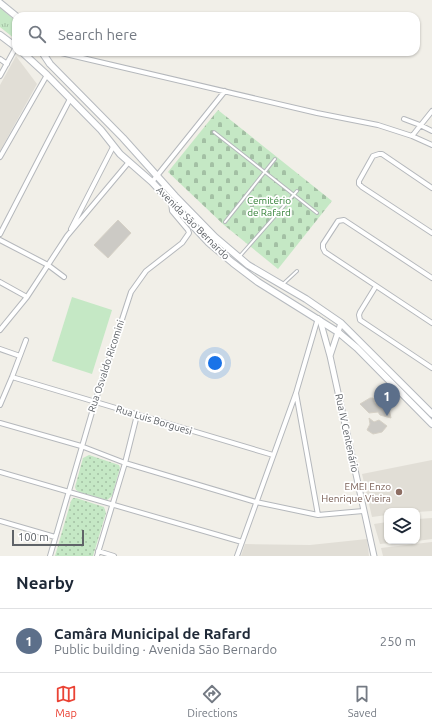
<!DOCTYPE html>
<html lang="en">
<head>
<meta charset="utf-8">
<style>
	:root { --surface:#fff; --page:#f6f6f7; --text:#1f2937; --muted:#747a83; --line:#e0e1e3; --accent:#ea4335 }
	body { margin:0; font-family:Ubuntu,sans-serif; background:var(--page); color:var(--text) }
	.controls { position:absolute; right:12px; bottom:12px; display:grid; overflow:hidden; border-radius:8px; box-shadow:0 1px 3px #0004 }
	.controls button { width:36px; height:36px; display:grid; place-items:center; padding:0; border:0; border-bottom:1px solid var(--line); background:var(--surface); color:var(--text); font:20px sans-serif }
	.scale { position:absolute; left:12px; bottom:10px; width:72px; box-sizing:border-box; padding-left:4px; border:2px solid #5f6368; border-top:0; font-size:11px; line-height:14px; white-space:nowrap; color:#5f6368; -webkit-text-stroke:3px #fff; paint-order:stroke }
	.you { position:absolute; left:215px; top:363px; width:14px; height:14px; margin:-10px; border:3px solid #fff; border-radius:50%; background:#1a73e8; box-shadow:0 0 0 6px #1a73e833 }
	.badge { display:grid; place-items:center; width:26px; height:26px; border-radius:50%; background:var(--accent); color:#fff; font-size:13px; font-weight:700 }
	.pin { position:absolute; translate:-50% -33px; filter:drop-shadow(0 1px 2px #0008) }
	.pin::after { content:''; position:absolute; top:21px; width:14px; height:12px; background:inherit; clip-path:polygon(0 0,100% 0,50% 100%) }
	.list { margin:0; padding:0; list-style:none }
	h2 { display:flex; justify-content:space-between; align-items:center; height:52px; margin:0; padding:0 16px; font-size:17px }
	h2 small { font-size:13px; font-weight:400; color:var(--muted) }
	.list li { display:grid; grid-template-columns:26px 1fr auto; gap:12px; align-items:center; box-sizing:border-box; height:64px; padding:0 16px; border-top:1px solid var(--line) }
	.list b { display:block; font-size:15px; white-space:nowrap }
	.list p { margin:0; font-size:13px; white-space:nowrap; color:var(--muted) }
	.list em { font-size:13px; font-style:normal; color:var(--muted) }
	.icon { flex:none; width:22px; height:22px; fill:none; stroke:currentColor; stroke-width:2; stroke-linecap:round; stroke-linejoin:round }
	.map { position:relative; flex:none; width:432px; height:556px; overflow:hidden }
	.search { position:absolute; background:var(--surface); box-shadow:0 1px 3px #0004; left:12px; right:12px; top:12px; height:44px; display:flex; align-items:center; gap:10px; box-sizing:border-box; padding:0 14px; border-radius:12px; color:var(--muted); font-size:15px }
	.sheet { height:116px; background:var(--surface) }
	nav { display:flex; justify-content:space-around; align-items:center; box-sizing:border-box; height:56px; border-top:1px solid var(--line); background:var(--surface); font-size:11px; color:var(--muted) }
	nav a { display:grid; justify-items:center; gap:2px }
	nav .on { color:var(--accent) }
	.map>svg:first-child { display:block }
</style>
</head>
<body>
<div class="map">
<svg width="432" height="556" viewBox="0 0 432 556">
	<defs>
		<pattern id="grass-tufts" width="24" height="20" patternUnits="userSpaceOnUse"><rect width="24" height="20" fill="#c5e8c5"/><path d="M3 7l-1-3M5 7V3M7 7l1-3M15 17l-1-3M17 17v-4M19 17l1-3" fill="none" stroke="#a3c0a4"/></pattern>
		<pattern id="cemetery-stones" width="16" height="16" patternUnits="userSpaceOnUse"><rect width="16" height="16" fill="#c5e8c5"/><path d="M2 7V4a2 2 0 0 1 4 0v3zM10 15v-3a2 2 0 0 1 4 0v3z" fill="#a3c0a4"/></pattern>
		<pattern id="park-dots" width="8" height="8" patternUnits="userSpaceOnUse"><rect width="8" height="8" fill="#c5e8c5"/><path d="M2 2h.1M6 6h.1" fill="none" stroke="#a3c0a4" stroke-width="1.8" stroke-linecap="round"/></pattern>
	</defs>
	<rect width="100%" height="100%" fill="#f1efe8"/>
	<path fill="#e1ded6" d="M16,56L37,84L0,151V85Z
		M432,460V511L417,512V511H387V515L372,517L362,474Z
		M432,518V539L417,541V519Z
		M387,522V541H413L380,544L374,524Z
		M367,539L369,556H241L245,544L310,545Z
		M432,542V556H383L381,548Z"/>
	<path fill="url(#grass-tufts)" d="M0,8L16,21V39H15L0,27Z"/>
	<path fill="url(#cemetery-stones)" d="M218,110L332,201L278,269L224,225L168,172Z"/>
	<path fill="url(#park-dots)" d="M89,455L119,465L120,468L112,496L107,500L79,492L76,490L75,487L83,458Z
		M73,498H76L104,507L106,513L93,556H55L71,501Z"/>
	<path fill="#c5e8c5" d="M72,297L112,310L92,374L52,361Z"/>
	<path fill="#cccac5" stroke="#d6d1c6" d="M118,220L131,233L108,258L94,245Z
		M370,398H373L375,403L382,406L385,403L389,409L391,418L380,415L378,412L369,413L360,404Z
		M369,418L374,422L379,420L387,426L382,432L373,434L367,430L370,424Z"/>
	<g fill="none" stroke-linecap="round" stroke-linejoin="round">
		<g stroke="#b5b8bc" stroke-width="4">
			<path id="service" d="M214,132L317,213
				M225,222L275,159
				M240,256L297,191
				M283,284L297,271"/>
		</g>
		<g stroke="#b5b8bc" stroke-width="6">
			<path id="minor" d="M57,52L317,113L378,125L412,136L432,145
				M0,59L7,64
				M0,76L16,47
				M404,119L420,125L432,131
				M412,136L432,111
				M0,157L47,75
				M152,182L225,91
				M432,188L382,154H379L373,156L359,181V184L362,187L432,233
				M71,229L113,147
				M0,234L70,99
				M0,240L48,265L64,277
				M432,278L344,220L338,221L323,244V248L325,252L432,323
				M0,282L27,297
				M376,286L360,312L359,315L360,320L432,368
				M0,330L27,297L67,236L129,162
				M0,349L20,356
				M12,377L273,455
				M296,393L318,515
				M0,405L12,377L26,340
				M0,423L81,446L125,463L256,502L318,515L363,511
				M0,472L242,542
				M0,521L55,537
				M98,551L114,556
				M50,556L95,402L131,292L146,271L182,243L189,233L188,230L172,211L171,202
				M97,556L125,463L137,415
				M237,556L296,393L318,318"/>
		</g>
		<g stroke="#b5b8bc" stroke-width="7">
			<path id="tertiary" d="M320,320L330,356L374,556
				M330,356L341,323"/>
		</g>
		<g stroke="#b6babf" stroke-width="8">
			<path id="secondary" d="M0,3L16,16
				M0,35L16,47
				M22,52L47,75L101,130L120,154L152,182L209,243L233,263L258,282L338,332L357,348L432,424
				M42,52L50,64L123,138L175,196L215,237L248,265L306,299L341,323L432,414"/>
		</g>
		<use href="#service" stroke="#fff" stroke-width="2"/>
		<use href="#minor" stroke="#fff" stroke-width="4"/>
		<use href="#tertiary" stroke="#fff" stroke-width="5"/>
		<use href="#secondary" stroke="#fff" stroke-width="6"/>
	</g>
	<circle fill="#8d6e63" stroke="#fff" stroke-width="1.5" cx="399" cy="492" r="4"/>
	<g text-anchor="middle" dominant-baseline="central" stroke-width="3.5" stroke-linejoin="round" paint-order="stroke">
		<g font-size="10" fill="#348238" stroke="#fff">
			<text x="269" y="200">Cemitério<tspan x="269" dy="12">de Rafard</tspan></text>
		</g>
		<g font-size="10" fill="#5f6368" stroke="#fff">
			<text transform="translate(193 223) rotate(45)">Avenida São Bernardo</text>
			<text transform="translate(106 366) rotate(-72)">Rua Osvaldo Ricomini</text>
			<text transform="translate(154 420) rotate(17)">Rua Luis Borguesi</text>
			<text transform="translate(347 433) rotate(78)">Rua IV Centenário</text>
		</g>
		<g font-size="10" fill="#785e54" stroke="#fff" text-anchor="end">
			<text x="391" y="486">EMEI Enzo<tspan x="391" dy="12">Henrique Vieira</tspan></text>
		</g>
	</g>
</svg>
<div class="controls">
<button><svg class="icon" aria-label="layers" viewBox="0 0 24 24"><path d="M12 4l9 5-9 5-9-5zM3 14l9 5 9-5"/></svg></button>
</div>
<div class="scale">100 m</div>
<div class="you"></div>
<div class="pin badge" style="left:387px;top:416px;background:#5c6f8a">1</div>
<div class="search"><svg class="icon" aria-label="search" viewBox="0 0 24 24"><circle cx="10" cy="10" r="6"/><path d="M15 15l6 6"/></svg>Search here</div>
</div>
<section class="sheet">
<h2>Nearby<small></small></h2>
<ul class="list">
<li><span class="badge" style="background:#5c6f8a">1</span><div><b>Camâra Municipal de Rafard</b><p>Public building · Avenida São Bernardo</p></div><em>250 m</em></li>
</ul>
</section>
<nav>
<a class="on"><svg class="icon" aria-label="map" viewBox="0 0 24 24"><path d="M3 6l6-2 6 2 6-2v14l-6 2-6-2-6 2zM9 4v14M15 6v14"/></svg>Map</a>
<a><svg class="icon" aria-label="directions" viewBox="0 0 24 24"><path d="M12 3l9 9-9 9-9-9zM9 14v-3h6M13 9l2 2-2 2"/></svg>Directions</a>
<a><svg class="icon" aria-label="saved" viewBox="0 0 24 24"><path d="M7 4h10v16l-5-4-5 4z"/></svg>Saved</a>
</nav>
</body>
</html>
